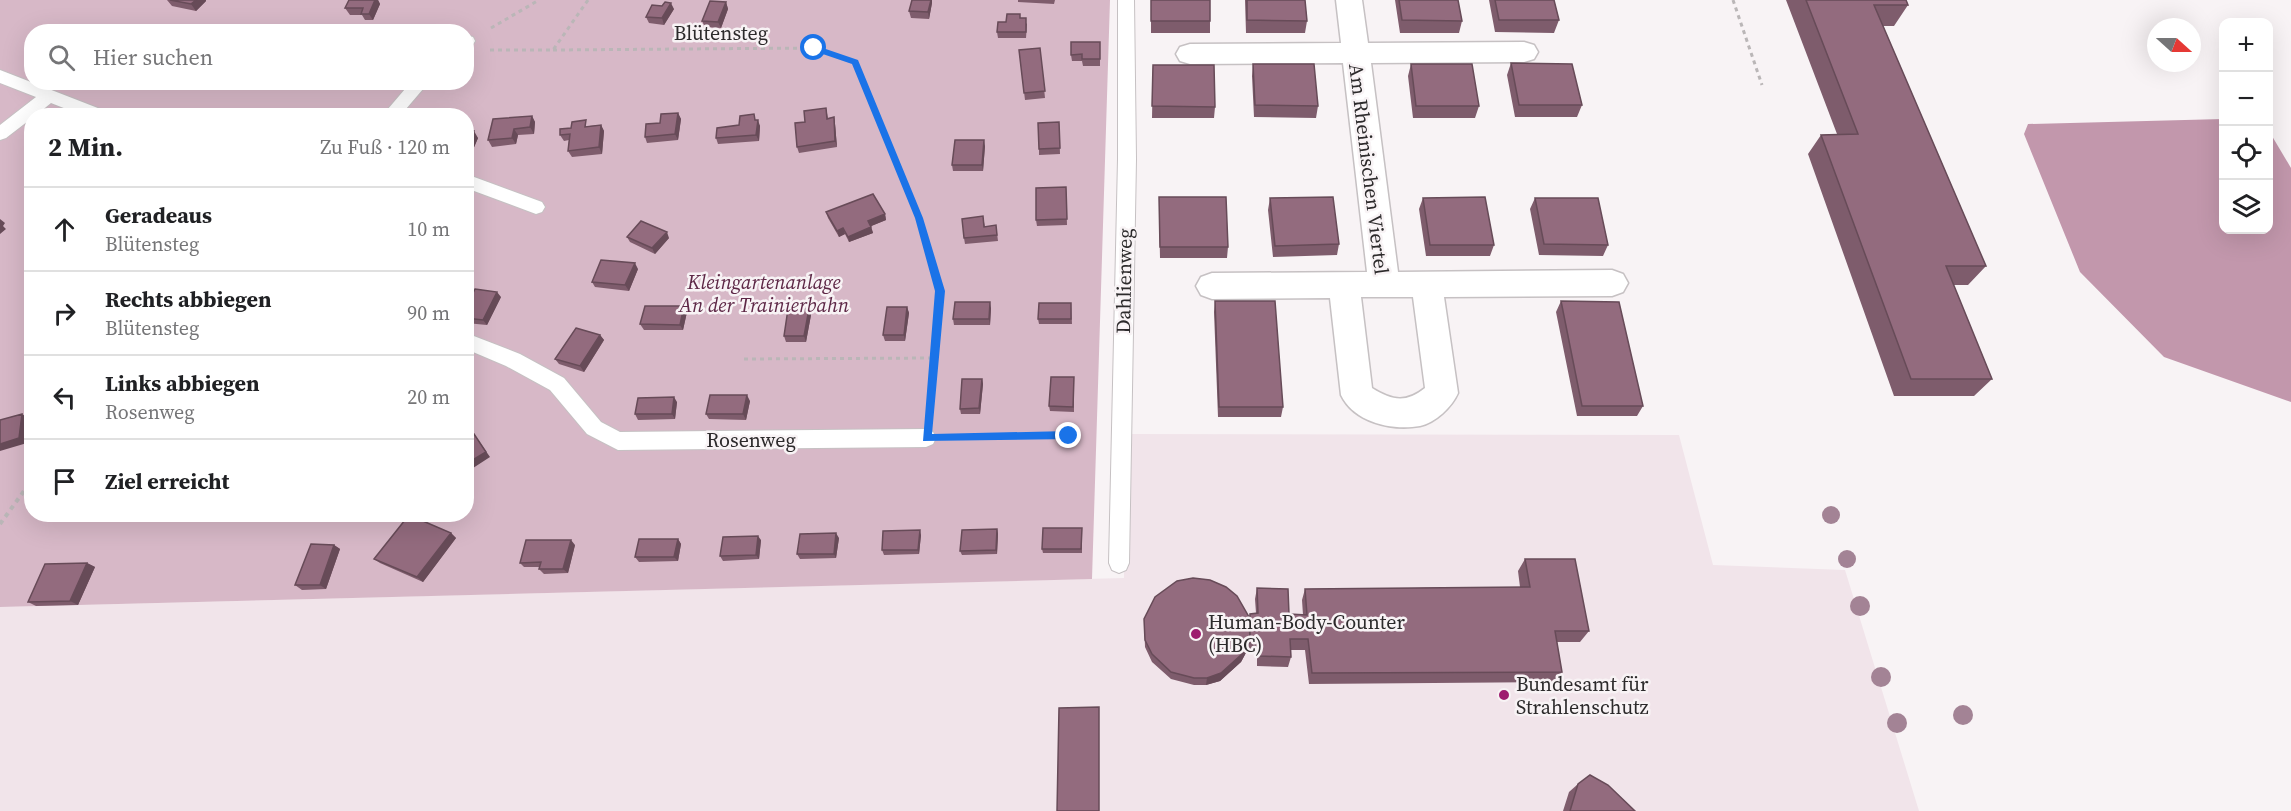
<!DOCTYPE html>
<html lang="de">
<head>
<meta charset="utf-8">
<style>
	:root { --surface:#fff; --page:#f6f6f6; --text:#202124; --muted:#757577; --line:#e0e0e0 }
	body { margin:0; font-family:"Source Serif 4",serif; background:var(--page); color:var(--text) }
	.controls { position:absolute; right:18px; top:18px; display:grid; overflow:hidden; border-radius:12px; box-shadow:0 6px 24px #0002 }
	.controls button { width:54px; height:54px; display:grid; place-items:center; padding:0; border:0; border-bottom:2px solid var(--line); background:var(--surface); color:var(--text); font:30px sans-serif }
	.compass { position:absolute; left:2147px; top:18px; width:54px; height:54px; border-radius:50%; background:var(--surface); box-shadow:0 6px 24px #0002; rotate:111deg }
	.stop { position:absolute; width:18px; height:18px; margin:-14px; border:4px solid #1a73e8; border-radius:50%; background:#fff }
	.stop.end { background:#1a73e8; border-color:#fff; box-shadow:0 2px 6px #0008 }
	.list { margin:0; padding:0; list-style:none }
	h2 { display:flex; justify-content:space-between; align-items:center; height:78px; margin:0; padding:0 24px; font-size:26px }
	h2 small { font-size:20px; font-weight:400; color:var(--muted) }
	.list li { display:grid; grid-template-columns:39px 1fr auto; gap:18px; align-items:center; box-sizing:border-box; height:84px; padding:0 24px; border-top:2px solid var(--line) }
	.list b { display:block; font-size:22px; white-space:nowrap }
	.list p { margin:0; font-size:20px; white-space:nowrap; color:var(--muted) }
	.list em { font-size:20px; font-style:normal; color:var(--muted) }
	.icon { flex:none; width:33px; height:33px; fill:none; stroke:currentColor; stroke-width:2; stroke-linecap:round; stroke-linejoin:round }
	.map { position:relative; flex:none; width:2291px; height:811px; overflow:hidden }
	.search { position:absolute; background:var(--surface); box-shadow:0 6px 24px #0002; left:24px; top:24px; width:450px; height:66px; display:flex; align-items:center; gap:15px; box-sizing:border-box; padding:0 21px; border-radius:24px; color:var(--muted); font-size:22px }
	.panel { position:absolute; background:var(--surface); box-shadow:0 6px 24px #0002; left:24px; top:108px; width:450px; height:414px; border-radius:24px }
	.map>svg:first-child { display:block }
</style>
</head>
<body>
<div class="map">
<svg width="2291" height="811" viewBox="0 0 2291 811">
	<rect width="100%" height="100%" fill="#f8f3f5"/>
	<path fill="#f1e4ea" d="M1125,434L1679,435L1713,565L1845,570L1919,811H0V607L1124,578Z"/>
	<path fill="#d7b8c7" fill-rule="evenodd" d="M0,0H1110L1092,579L0,607ZM32,32H466V82H32ZM32,116H466V514H32Z"/>
	<path fill="#c297ac" d="M2223,119L2224,230H2268L2269,131L2291,168V402L2164,357L2080,272L2024,134L2028,124Z"/>
	<g fill="none" stroke-linecap="round" stroke-linejoin="round">
		<g stroke="#c6c1c3" stroke-width="2">
			<path id="service" d="M1118,0H1134L1136,159L1129,563L1126,570L1119,573L1112,570L1109,563L1118,159Z
				M466,35L473,37L475,41L472,46L466,48Z
				M0,70L108,112L110,116H84L51,103L35,116H32V118L6,138L0,140V125L36,97L0,83Z
				M411,82H429L400,116H382Z
				M466,174L542,202L545,207L542,212L536,214L466,188Z
				M466,333L520,354L564,378L601,422L620,432L926,429L933,432L936,438L933,444L926,447L618,450L587,434L550,390L506,366L466,349Z"/>
		</g>
		<g stroke="#c6c1c3" stroke-width="3">
			<path id="minor" d="M1336,0H1362L1368,43L1524,42L1534,45L1538,52L1534,59L1524,62L1371,63L1398,272L1612,270L1623,274L1628,283L1623,292L1612,296L1444,297L1458,393C1452,407 1435,423 1420,426C1391,431 1354,422 1341,395L1330,298L1212,299L1201,295L1196,286L1201,277L1212,273L1367,272L1343,63L1190,64L1180,61L1176,54L1180,47L1190,44L1341,43ZM1361,297H1413L1425,388C1406,403 1393,401 1372,388Z"/>
		</g>
		<path stroke="#bab6b7" stroke-width="3" stroke-dasharray="4 4" stroke-linecap="butt" d="M1733,0L1762,85
			M491,28L539,0
			M490,50H553L588,0
			M553,50L814,48L855,62L919,218L940,291L933,367
			M744,359L933,358"/>
		<path stroke="#bab6b7" stroke-width="4" stroke-dasharray="4.5 4.5" stroke-linecap="butt" d="M929,409L933,366
			M953,438L1069,436
			M0,524L32,480"/>
		<use href="#service" fill="#fff" fill-rule="evenodd"/>
		<use href="#minor" fill="#fff" fill-rule="evenodd"/>
	</g>
	<g fill="#a38395">
		<circle cx="1831" cy="515" r="9"/>
		<circle cx="1847" cy="559" r="9"/>
		<circle cx="1860" cy="606" r="10"/>
		<circle cx="1881" cy="677" r="10"/>
		<circle cx="1963" cy="715" r="10"/>
		<circle cx="1897" cy="723" r="10"/>
	</g>
	<path fill="#7e5c6c" d="M167,0H206V1L196,11L172,6Z
		M349,0H378L380,4L373,20H365L362,15H350L345,8Z
		M912,0H932V3L929,19L911,18L909,11Z
		M1018,0H1055L1054,4L1018,2Z
		M1151,0L1210,21V33H1151Z
		M1245,0H1305L1307,21L1305,33H1246Z
		M1395,0H1458L1462,21L1459,33H1400Z
		M1489,0H1554L1559,20L1554,33L1495,32Z
		M1786,0H1906L1908,5L1894,26H1883L1986,266L1968,285H1953L1992,379L1974,396H1894L1808,154L1821,135L1837,134Z
		M726,2L728,9L721,28L705,27L702,21Z
		M662,6L674,9L664,25L649,23L646,17Z
		M1021,18L1027,24L1026,38H998L997,32L1006,22Z
		M1100,42V66H1083L1082,61H1072L1071,55Z
		M1040,48L1045,98L1025,100L1019,50Z
		M1511,63L1582,105L1577,117H1515L1507,75Z
		M1253,64L1318,106L1316,118L1254,117L1252,76Z
		M1411,64L1479,106L1475,118H1413L1408,76Z
		M1153,65L1215,107L1214,118H1152Z
		M826,108L828,118L834,117L835,124L837,147L799,153L797,147L805,122Z
		M678,113L681,119L678,140L647,143L645,137L660,123Z
		M532,116L535,122L534,134L518,135L516,144L492,147L488,140Z
		M756,120L760,126L759,141L718,144L716,138L739,125Z
		M1059,122L1060,154L1039,155V149Z
		M601,125L604,131L602,154L572,157L568,151L569,140L564,141L560,135L589,126Z
		M466,131L478,138L472,152H466Z
		M985,146L983,171H953L952,165Z
		M1066,187L1067,225L1037,226L1036,220Z
		M1270,198L1339,244L1337,255L1273,257L1268,210Z
		M1423,198L1494,245L1490,256H1426L1419,209Z
		M1535,198L1608,245L1603,256L1539,255L1530,209Z
		M1159,209L1228,247L1227,258H1160Z
		M826,212L885,214L886,220L871,226L873,233L849,242L845,234L839,237L828,218Z
		M984,222L985,227L996,225L998,241L965,244L964,238Z
		M627,237L669,238L655,254L630,242Z
		M638,269L629,291L595,287L592,282Z
		M501,297L487,325L466,323V307Z
		M1215,301L1283,407L1281,417H1218L1214,312Z
		M1561,301L1643,406L1637,416H1577L1556,312Z
		M1071,303L1072,324H1039L1038,319Z
		M907,307L909,313L905,341H885L883,335Z
		M991,308L990,325H954L953,319Z
		M687,312L683,330H644L640,324Z
		M811,315L806,342H786L784,336Z
		M600,335L604,340L584,372L559,364L555,359Z
		M1074,377V412L1050,411L1049,406Z
		M982,379L983,384L980,414H961L960,409Z
		M750,401L746,420L709,419L706,414Z
		M677,402L675,419L638,420L635,414Z
		M997,529L998,534L997,554L962,555L960,551Z
		M451,533L456,538L423,582L380,563L374,559Z
		M1082,533V553H1043L1042,549Z
		M921,535L919,554L884,555L882,550Z
		M839,538L836,558L800,559L797,554Z
		M678,539L681,544L678,561L639,562L635,557Z
		M761,540L759,559L723,561L720,556Z
		M334,545L340,549L326,589L302,590L295,585Z
		M575,545L568,573L544,574L539,569L540,567H524L520,563Z
		M1525,559L1589,631L1580,642H1557L1562,672L1554,682L1309,684L1305,650H1290L1291,657L1288,667L1257,666V649H1248L1241,662L1220,681L1206,685H1194L1171,679L1152,662L1145,647L1144,619L1249,617L1250,614L1256,613L1255,599L1257,588L1289,614L1303,615L1302,600L1305,589L1520,587L1518,571Z
		M87,563L95,567L78,605L36,606L28,602Z
		M1578,784L1635,811H1563L1569,792Z"/>
	<path fill="#674b58" d="M196,0H206V1L196,11L191,4Z
		M375,0H378L380,4L373,20L369,14Z
		M931,0H932V3L929,19L928,12Z
		M726,2L728,9L721,28L718,22Z
		M671,3L674,9L664,25L662,18Z
		M678,113L681,119L678,140L675,134Z
		M532,116L535,122L534,134L530,127Z
		M834,117L835,124L837,147L835,141Z
		M758,120L760,126L759,141L756,135Z
		M601,125L604,131L602,154L599,147Z
		M514,129L518,135L516,144L512,138Z
		M474,131L478,138L472,152L468,146Z
		M984,140L985,146L983,171L982,165Z
		M885,214L886,220L869,227L868,221Z
		M0,219L5,223L3,226L6,229L0,234Z
		M871,227L873,233L849,242L848,237Z
		M843,228L845,234L839,237L837,231Z
		M667,232L669,238L655,254L652,248Z
		M635,263L638,269L629,291L625,285Z
		M497,292L501,297L487,325L483,320Z
		M990,302L991,308L990,325L989,319Z
		M684,306L687,312L683,330L680,325Z
		M907,307L909,313L905,341L904,335Z
		M809,309L811,315L806,342L804,336Z
		M600,335L604,340L584,372L580,366Z
		M982,379L983,384L980,414L979,408Z
		M747,395L750,401L746,420L743,414Z
		M674,397L677,402L675,419L672,414Z
		M22,414L30,419L27,443L0,451V444Z
		M474,434L490,457L470,470L466,467V464Z
		M997,529L998,534L997,554L996,550Z
		M920,530L921,535L919,554L918,550Z
		M451,533L456,538L423,582L417,577Z
		M836,533L839,538L836,558L834,554Z
		M758,536L761,540L759,559L756,555Z
		M678,539L681,544L678,561L674,557Z
		M571,540L575,545L568,573L563,569Z
		M334,545L340,549L326,589L320,585Z
		M87,563L95,567L78,605L70,601Z
		M1250,641L1248,649L1241,662L1220,681L1206,685L1207,678Z"/>
	<path fill="#936b7e" stroke="#674b58" stroke-width="1.5" d="M170,0H196L191,4Z
		M349,0H375L369,14H361L363,8H345Z
		M912,0H931L928,12L909,11Z
		M1151,0H1210V21H1151Z
		M1247,0H1305L1307,21L1247,20Z
		M1399,0H1458L1462,21L1402,20Z
		M1495,0H1554L1559,20H1499Z
		M1806,0H1906L1908,5H1874L1986,266H1946L1992,379H1911L1821,135L1858,134Z
		M710,1L726,2L718,22L702,21Z
		M665,2L671,3L662,18L646,17L652,5L662,6Z
		M1007,14H1020V18H1026V32H997L998,22H1006Z
		M1071,42H1100V59H1082V54L1071,55Z
		M1040,48L1045,91L1024,93L1019,50Z
		M1511,63L1572,64L1582,105H1519Z
		M1253,64H1314L1318,106L1255,105Z
		M1411,64H1472L1479,106H1416Z
		M1153,65H1214L1215,107L1152,106Z
		M826,108L827,119L834,117L835,141L797,147L795,123L805,122L804,111Z
		M678,113L675,134L645,137L646,124L660,123L661,114Z
		M754,114L755,120H758L756,135L716,138L717,128L739,125L740,116Z
		M532,116L530,127L514,129L512,138L488,140L493,119Z
		M586,120L585,127L601,125L599,147L568,151L570,134L560,135V129L571,128L572,122Z
		M1059,122L1060,148L1039,149L1038,123Z
		M466,131H474L468,146H466Z
		M955,140H984L982,165H952Z
		M1066,187L1067,219L1036,220V188Z
		M873,194L885,214L868,221L871,227L848,237L843,228L837,231L826,212Z
		M1159,197H1226L1228,247H1160Z
		M1333,197L1339,244L1275,246L1270,198Z
		M1485,197L1494,245H1430L1423,198Z
		M1535,198H1598L1608,245L1544,244Z
		M983,216L984,227L996,225L997,235L964,238L962,219Z
		M641,221L667,232L652,248L627,237Z
		M601,260L635,263L625,285L592,282Z
		M475,289L497,292L483,320L466,318V307Z
		M1215,301H1275L1283,407H1219Z
		M1561,301L1619,302L1643,406H1582Z
		M955,302H990L989,319H953Z
		M1039,303H1071V319H1038Z
		M645,306H684L680,325L640,324Z
		M887,307H907L904,335H883Z
		M788,309H809L804,336H784Z
		M576,328L600,335L580,366L555,359Z
		M1051,377H1074L1073,407L1049,406Z
		M962,379H982L979,408L960,409Z
		M710,395H747L743,414H706Z
		M674,397L672,414H635L638,398Z
		M22,414L19,438L0,444V420Z
		M474,434L486,452L466,464V438Z
		M409,515L451,533L417,577L374,559Z
		M1043,528H1082L1081,549H1042Z
		M997,529L996,550L960,551L962,530Z
		M920,530L918,550H882L883,531Z
		M836,533L834,554H797L800,534Z
		M758,536L756,555L720,556L723,537Z
		M639,539H678L674,557H635Z
		M526,540H571L563,569H539L541,562L520,563Z
		M311,544L334,545L320,585H295Z
		M1525,559H1575L1589,631H1555L1562,672L1312,673L1308,639H1290L1291,657L1260,656L1259,638H1250V614L1258,613L1257,588L1288,589L1289,614L1307,615L1305,589L1530,587Z
		M87,563L70,601L28,602L45,564Z
		M1193,578L1210,580L1226,587L1237,596L1249,617L1250,641L1242,654L1221,673L1207,678H1194L1171,672L1152,654L1145,640L1144,619L1155,597L1177,581Z
		M1099,707V811H1057L1059,708Z
		M1590,775L1608,785L1635,811H1570L1578,784Z"/>
	<path fill="#1a73e8" d="M814,45L858,60L923,218L945,291L932,434L1069,431L1072,433V439L923,441L935,291L915,218L852,64L811,50V46Z"/>
	<g fill="#9e1c6f" stroke="#f8f3f5" stroke-width="2">
		<circle cx="1196" cy="634" r="6"/>
		<circle cx="1504" cy="695" r="6"/>
	</g>
	<g text-anchor="middle" dominant-baseline="central" stroke-width="5" stroke-linejoin="round" paint-order="stroke">
		<g font-size="20" fill="#2c2a2b" stroke="#f8f3f5">
			<text x="721" y="33">Blütensteg</text>
			<text transform="translate(1369 169) rotate(83)">Am Rheinischen Viertel</text>
			<text transform="translate(1124 281) rotate(-89)">Dahlienweg</text>
			<text x="751" y="440">Rosenweg</text>
		</g>
		<g font-size="20" font-style="italic" fill="#5d2746" stroke="#f8f3f5">
			<text x="764" y="282">Kleingartenanlage<tspan x="764" dy="23">An der Trainierbahn</tspan></text>
		</g>
		<g font-size="20" fill="#2c2a2b" stroke="#f8f3f5" text-anchor="start">
			<text x="1208" y="622">Human-Body-Counter<tspan x="1208" dy="23">(HBC)</tspan></text>
			<text x="1516" y="684">Bundesamt für<tspan x="1516" dy="23">Strahlenschutz</tspan></text>
		</g>
	</g>
</svg>
<div class="controls">
<button>+</button>
<button>−</button>
<button><svg class="icon" aria-label="locate" viewBox="0 0 24 24"><circle cx="12" cy="12" r="6"/><path d="M12 2v4M12 18v4M2 12h4M18 12h4"/></svg></button>
<button><svg class="icon" aria-label="layers" viewBox="0 0 24 24"><path d="M12 4l9 5-9 5-9-5zM3 14l9 5 9-5"/></svg></button>
</div>
<svg class="compass" viewBox="-18 -18 36 36"><path d="M0-13l5 13h-10z" fill="#e53935"/><path d="M0 13l5-13h-10z" fill="#757577"/></svg>
<div class="stop" style="left:814px;top:48px"></div>
<div class="stop end" style="left:1069px;top:436px"></div>
<div class="search"><svg class="icon" aria-label="search" viewBox="0 0 24 24"><circle cx="10" cy="10" r="6"/><path d="M15 15l6 6"/></svg>Hier suchen</div>
<section class="panel">
<h2>2 Min.<small>Zu Fuß · 120 m</small></h2>
<ul class="list">
<li><svg class="icon" aria-label="ahead" viewBox="0 0 24 24"><path d="M12 20V5M6 11l6-6 6 6"/></svg><div><b>Geradeaus</b><p>Blütensteg</p></div><em>10 m</em></li>
<li><svg class="icon" aria-label="right" viewBox="0 0 24 24"><path d="M7 20v-9h11M14 6l5 5-5 5"/></svg><div><b>Rechts abbiegen</b><p>Blütensteg</p></div><em>90 m</em></li>
<li><svg class="icon" aria-label="left" viewBox="0 0 24 24"><path d="M17 20v-9H6M10 6l-5 5 5 5"/></svg><div><b>Links abbiegen</b><p>Rosenweg</p></div><em>20 m</em></li>
<li><svg class="icon" aria-label="arrive" viewBox="0 0 24 24"><path d="M6 21V4h12l-3 4 3 4H6"/></svg><div><b>Ziel erreicht</b></div></li>
</ul>
</section>
</div>
</body>
</html>
